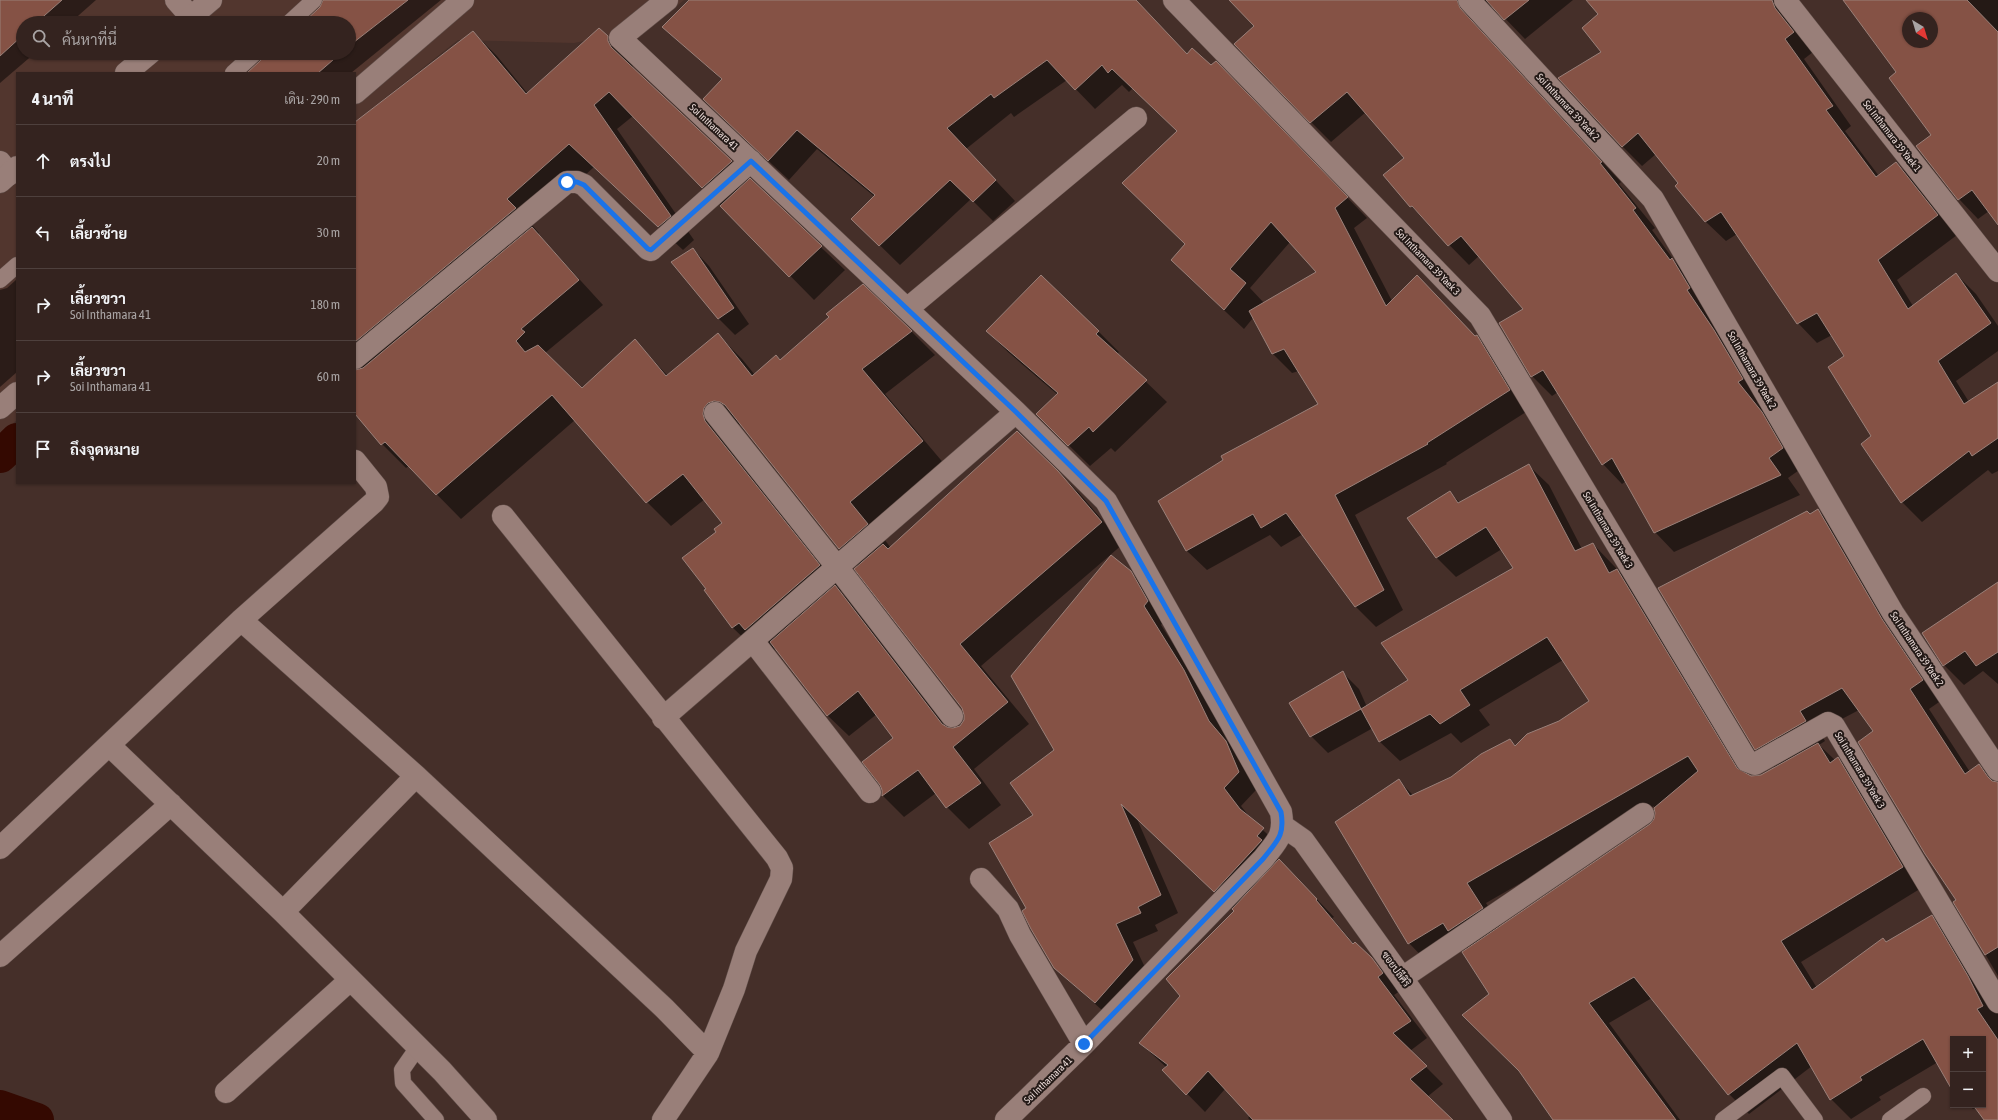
<!DOCTYPE html>
<html lang="th">
<head>
<meta charset="utf-8">
<style>
	:root { --surface:#34231f; --page:#3f2f2c; --text:#f1f3f6; --muted:#a9a4a4; --line:#4e403d }
	body { margin:0; font-family:"Asap Condensed",Sarabun,sans-serif; background:var(--page); color:var(--text) }
	.controls { position:absolute; right:12px; bottom:12px; display:grid; overflow:hidden; border-radius:0px; box-shadow:0 1px 3px #0004 }
	.controls button { width:36px; height:36px; display:grid; place-items:center; padding:0; border:0; border-bottom:1px solid var(--line); background:var(--surface); color:var(--text); font:20px sans-serif }
	.compass { position:absolute; left:1902px; top:12px; width:36px; height:36px; border-radius:50%; background:var(--surface); box-shadow:0 1px 3px #0004; rotate:142deg }
	.stop { position:absolute; width:12px; height:12px; margin:-9px; border:3px solid #1a73e8; border-radius:50%; background:#fff }
	.stop.end { background:#1a73e8; border-color:#fff; box-shadow:0 1px 4px #0008 }
	.list { margin:0; padding:0; list-style:none }
	h2 { display:flex; justify-content:space-between; align-items:center; height:52px; margin:0; padding:0 16px; font-size:17px }
	h2 small { font-size:13px; font-weight:400; color:var(--muted) }
	.list li { display:grid; grid-template-columns:26px 1fr auto; gap:12px; align-items:center; box-sizing:border-box; height:72px; padding:0 16px; border-top:1px solid var(--line) }
	.list b { display:block; font-size:15px; white-space:nowrap }
	.list p { margin:0; font-size:13px; white-space:nowrap; color:var(--muted) }
	.list em { font-size:13px; font-style:normal; color:var(--muted) }
	.icon { flex:none; width:22px; height:22px; fill:none; stroke:currentColor; stroke-width:2; stroke-linecap:round; stroke-linejoin:round }
	.map { position:relative; flex:none; width:1998px; height:1120px; overflow:hidden }
	.search { position:absolute; background:var(--surface); box-shadow:0 1px 3px #0004; left:16px; top:16px; width:340px; height:44px; display:flex; align-items:center; gap:10px; box-sizing:border-box; padding:0 14px; border-radius:22px; color:var(--muted); font-size:15px }
	.panel { position:absolute; background:var(--surface); box-shadow:0 1px 3px #0004; left:16px; top:72px; width:340px; height:412px; border-radius:0px }
	.map>svg:first-child { display:block }
</style>
</head>
<body>
<div class="map">
<svg width="1998" height="1120" viewBox="0 0 1998 1120">
	<rect width="100%" height="100%" fill="#452f29"/>
	<path fill="#52362e" fill-rule="evenodd" d="M0,0H684L652,27L574,43L458,40L355,122V73H17V420L0,436ZM23,23H349V53H23Z"/>
	<path fill="#0007" fill-rule="evenodd" d="M0,0H96L70,23H23V53H35L0,83Z
		M324,0H441L351,73H249L262,61L265,53H349V23H305L321,8Z
		M691,0H1136L1187,54L1235,82L1367,218L1354,228L1392,301L1476,336L1496,356L1529,410L1446,463L1447,464L1355,515L1403,610L1376,627L1356,607L1303,534L1281,547L1270,535L1207,570L1187,551L1159,501L1319,404L1299,371L1292,373L1272,353L1253,318L1244,329L1192,280L1186,244L1178,132L1133,88L1129,92L1122,85L1095,109L1067,80L1014,117L1011,113L966,149L1015,201L993,221L971,199L900,265L853,219L875,197L817,149L789,180L724,119L722,80L664,27ZM1290,242L1317,273L1264,303L1250,288Z
		M1231,0H1573L1525,39L1494,7H1486L1476,24L1479,29L1621,182L1619,184L1655,228L1652,230L1676,263L1692,278L1762,399L1757,402L1782,433L1802,468L1788,478L1800,495L1674,552L1655,532L1626,481L1622,484L1603,464L1558,392L1552,396L1532,376L1524,310L1479,256L1469,265L1411,206L1406,158L1366,112L1331,142L1311,122L1255,26Z
		M1588,0H1775L1813,52L1804,59L1851,126L1845,131L1879,176L1896,163L1916,182L1957,235L1897,280L1913,306L1956,274L1976,294L1998,326V351L1956,381L1969,402L1998,383V471L1992,474L1988,470L1922,522L1902,502L1862,445L1873,437L1846,356L1832,335L1817,343L1798,323L1737,234L1726,241L1706,222L1677,186L1680,183L1656,154L1642,166L1622,146L1602,52L1600,14Z
		M1843,0H1998V224L1989,211L1978,219L1959,199L1932,135L1897,72ZM1908,18H1932V42H1908Z
		M599,29L632,62L633,69L845,270L814,300L633,116L617,129L694,240L683,250L594,167L531,224L539,233L538,234L603,305L545,353L582,389L635,341L668,376L718,335L742,359L755,375L780,361L911,331L935,355L885,394L946,466L874,526L891,548L1017,432L1079,493L1123,544L981,666L1029,724L974,769L1001,805L969,829L947,807L936,793L904,817L883,796L895,738L877,714L849,736L827,715L776,648L770,654L757,651L732,627L707,589L718,532L723,523L705,499L671,526L647,502L575,420L461,519L409,466L406,468L382,444L355,412V123L473,32L497,56L528,94ZM738,424L742,425L840,548L858,567L963,708L965,715L964,722L960,727L950,729L857,608L841,592L843,590L732,427Z
		M693,249L709,266L749,324L735,335L719,319L673,262Z
		M17,279V372L0,387V290L7,288Z
		M987,331H1098L1119,352L1117,354L1167,402L1115,452L1111,448L1090,466L1037,414L1058,395L1008,352Z
		M1528,465L1549,485L1582,549L1593,544L1637,590L1750,777L1761,776L1775,768L1756,749L1810,515L1818,510L1838,530L1942,700L1929,709L1970,772L1979,765L1998,783V976L1955,902L1957,901L1875,731L1859,710L1819,731L1825,741L1819,745L1835,760L1838,758L1858,778L1923,887L1801,962L1817,988L1883,939L1887,943L1932,916L1952,936L1998,1014V1120H1986L1976,1107L1973,1109L1969,1105H1983V1039H1953V1089L1938,1062L1879,1097L1881,1100L1851,1119L1831,1099L1812,1066L1749,1114L1729,1094L1652,998L1609,1023L1680,1120H1554L1468,950L1462,943L1429,964L1409,943L1399,781L1414,796L1451,778L1510,740L1516,746L1560,722L1591,701L1563,660L1479,710L1490,725L1461,743L1451,733L1400,761L1379,741L1373,728L1328,753L1311,736L1290,703L1342,672L1359,689L1367,707L1409,680L1514,569L1502,549L1456,577L1436,557L1450,492L1460,503ZM1654,806L1656,813L1655,819L1651,825L1501,927L1486,903Z
		M1130,572L1149,590L1165,620L1161,625L1202,689L1227,740L1244,760L1256,790L1241,806L1251,819L1281,847L1274,854L1278,859L1334,917L1332,918L1354,944L1390,977L1400,991L1394,995L1427,1038L1410,1051L1443,1084L1427,1097L1451,1120H1250L1248,1118L1250,1116L1225,1089L1205,1112L1164,1070L1166,1067L1140,1043L1181,996L1236,911L1137,819L1178,913L1155,925L1158,931L1133,942L1150,978L1113,1020L1055,968L1027,908L1035,815L1055,751Z
		M1998,584V684L1983,671L1964,685L1944,665Z"/>
	<g fill="none" stroke-linecap="round" stroke-linejoin="round">
		<path stroke="#340901" stroke-width="34" d="M0,456L17,440
			M0,1107L37,1120"/>
	</g>
	<path fill="#855245" stroke="#9a8079" fill-rule="evenodd" d="M0,0H62L36,23H23V35L0,56Z
		M323,0H408L349,46V23H303L320,7Z
		M689,0H1136L1187,54L1192,48L1211,65L1216,61L1348,197L1335,208L1386,306L1417,275L1475,336L1477,335L1510,390L1427,443L1428,444L1335,495L1384,590L1355,607L1286,513L1261,528L1253,514L1186,551L1158,501L1223,460L1221,456L1318,404L1284,349L1272,354L1249,311L1316,272L1271,222L1230,269L1246,283L1224,310L1171,260L1185,244L1122,183L1177,131L1112,69L1108,73L1102,65L1075,90L1047,60L994,98L991,94L947,128L996,180L973,202L950,180L879,246L851,219L875,195L797,130L768,161L703,99L722,79L662,27Z
		M1229,0H1457L1460,8L1602,162L1600,163L1636,208L1633,210L1670,260L1672,258L1690,288L1687,290L1714,330L1743,379L1738,382L1762,412L1783,448L1769,458L1781,475L1654,533L1612,458L1602,465L1543,370L1531,377L1499,323L1523,309L1461,236L1448,246L1412,206L1410,207L1383,175L1404,158L1347,92L1310,123L1234,44L1254,26Z
		M1486,0H1529L1504,20Z
		M1586,0H1772L1775,8L1794,32L1785,39L1833,106L1826,110L1876,177L1896,162L1938,215L1878,260L1908,309L1956,273L1991,323L1938,361L1964,404L1998,382V438L1972,456L1969,451L1901,503L1861,444L1871,436L1828,367L1844,356L1817,313L1797,324L1721,212L1705,222L1675,186L1678,183L1638,133L1622,147L1558,78L1601,52L1582,28L1598,14Z
		M1843,0H1967L1998,32V225L1972,190L1958,200L1916,146L1931,135L1889,78L1896,72ZM1908,18H1932V42H1908Z
		M599,28L608,36V41L611,47L732,161L702,188L609,92L594,105L671,216L658,227L569,144L507,199L516,208L355,342V122L473,31L526,94Z
		M264,53H341L318,73H247L261,60Z
		M750,178L822,246L789,277L720,206Z
		M532,227L579,280L521,329L525,332L516,341L525,352L538,345L582,388L635,339L666,376L718,333L752,376L776,355L780,360L829,317L826,314L863,284L912,331L862,369L923,441L850,502L868,524L839,549L725,405L720,402L714,401L708,403L704,408L703,414L705,421L820,565L745,630L739,623L732,628L704,590L706,589L682,558L716,532L714,529L722,523L683,474L646,503L552,395L436,495L385,442L381,445L355,414V370L363,368Z
		M693,248L734,308L718,319L671,262Z
		M1041,275L1099,331L1096,334L1147,380L1093,432L1089,427L1068,446L1036,414L1058,393L986,331Z
		M1017,431L1058,471L1102,522L960,644L1008,702L953,747L981,783L946,808L918,770L882,796V790L880,785L862,762L893,738L858,691L827,716L770,642L835,585L942,724L947,727L953,728L960,726L964,720V715L962,708L854,569L883,544L888,549Z
		M1529,464L1575,551L1593,543L1609,573L1617,569L1737,768L1751,776L1761,775L1818,743L1830,763L1838,757L1903,867L1781,941L1812,990L1883,938L1886,942L1932,915L1968,976L1983,1006L1977,1009L1998,1040V1120H1984L1973,1105H1983V1039H1953L1952,1090L1923,1039L1860,1077L1862,1080L1830,1100L1797,1043L1728,1095L1634,977L1589,1003L1676,1120H1553L1519,1071L1462,1015L1489,994L1462,952L1650,824L1654,819L1655,813L1654,808L1698,771L1688,756L1467,883L1483,908L1448,931L1443,923L1408,944L1335,822L1399,779L1410,796L1451,777L1481,754L1510,739L1515,746L1527,734L1559,721L1589,701L1547,637L1460,690L1470,705L1440,724L1430,714L1379,742L1361,709L1408,680L1381,643L1513,568L1486,527L1436,558L1407,518L1450,491L1458,503Z
		M1818,509L1882,619L1923,680L1910,689L1965,774L1979,764L1988,777L1992,781L1998,782V947L1985,955L1953,902L1956,900L1925,854L1858,742L1873,731L1842,688L1800,711L1806,721L1755,750L1658,588L1807,511L1810,514Z
		M1111,555L1131,571L1148,601L1144,606L1184,670L1209,721L1226,741L1239,772L1224,788L1240,809L1264,828L1257,836L1262,840L1214,892L1121,804L1161,895L1138,907L1141,913L1116,924L1133,960L1095,1003L1054,968L1031,929L1022,911L1026,908L989,843L1033,815L1010,783L1054,750L1011,676Z
		M1998,582V652L1976,666L1965,651L1943,666L1922,633Z
		M1343,671L1361,709L1310,737L1289,703Z
		M1279,859L1317,899L1316,900L1353,944L1355,942L1372,958L1383,973L1378,977L1411,1021L1393,1033L1427,1066L1410,1079L1453,1120H1253L1208,1071L1186,1095L1162,1070L1168,1065L1139,1043L1180,996L1166,979L1234,911L1232,909Z"/>
	<g fill="none" stroke-linecap="round" stroke-linejoin="round">
		<g stroke="#604e49" stroke-width="17">
			<path id="lane" d="M289,23L314,0
				M233,73L255,53
				M0,280L17,265
				M418,1047L402,1070L403,1083L436,1120
				M1723,1120L1782,1076L1815,1120
				M1890,1120L1923,1096"/>
		</g>
		<g stroke="#604e49" stroke-width="23">
			<path id="street" d="M176,0L191,17
				M667,0L620,38L1016,412L1106,501L1281,812C1285,836 1277,841 1263,859L1084,1044L1006,1120
				M1174,0L1480,316L1747,761L1755,764L1828,723L1834,726L1998,1002
				M1469,0L1653,199L1893,613L1998,770
				M1785,0L1998,271
				M355,93L463,0
				M0,162L10,174
				M907,309L1136,118
				M355,358L567,182H577L584,185L648,249L651,250L751,161
				M0,408L17,393
				M715,413L838,568L952,716
				M503,516L777,858L782,868L781,879L746,951L734,989L708,1053
				M241,620L416,776L664,1008L708,1053L663,1120
				M753,641L870,792
				M663,718L1016,412
				M109,745L283,912L442,1071L486,1120
				M1283,826L1303,840L1402,978L1501,1120
				M0,848L241,620L374,502L378,497L376,487L355,461
				M981,879L1008,909L1020,935L1084,1044
				M283,912L416,776
				M0,956L171,804
				M1402,978L1643,814
				M226,1092L349,981"/>
		</g>
		<g stroke="#604e49" stroke-width="23">
			<path id="secondary" d="M184,23L211,0
				M126,73L150,53
				M0,182L17,167"/>
		</g>
		<use href="#lane" stroke="#997f79" stroke-width="16"/>
		<use href="#street" stroke="#997f79" stroke-width="22"/>
		<use href="#secondary" stroke="#997f79" stroke-width="22"/>
	</g>
	<g fill="none" stroke-linecap="round" stroke-linejoin="round">
		<path stroke="#1a73e8" stroke-width="5" d="M567,182H577L584,185L648,249L651,250L751,161L1016,412L1106,501L1281,812C1285,836 1277,841 1263,859L1084,1044"/>
	</g>
	<g text-anchor="middle" dominant-baseline="central" stroke-width="4" stroke-linejoin="round" paint-order="stroke">
		<g font-size="10" fill="#eadbd8" stroke="#241a17">
			<text transform="translate(1568 107) rotate(47)">Soi Inthamara 39 Yaek 2</text>
			<text transform="translate(714 127) rotate(43)">Soi Inthamara 41</text>
			<text transform="translate(1892 136) rotate(52)">Soi Inthamara 39 Yaek 1</text>
			<text transform="translate(1428 262) rotate(46)">Soi Inthamara 39 Yaek 3</text>
			<text transform="translate(1752 370) rotate(60)">Soi Inthamara 39 Yaek 2</text>
			<text transform="translate(1608 530) rotate(59)">Soi Inthamara 39 Yaek 3</text>
			<text transform="translate(1917 649) rotate(56)">Soi Inthamara 39 Yaek 2</text>
			<text transform="translate(1860 770) rotate(59)">Soi Inthamara 39 Yaek 3</text>
			<text transform="translate(1396 969) rotate(54)">ซอยปลีศิริ</text>
			<text transform="translate(1048 1080) rotate(-44)">Soi Inthamara 41</text>
		</g>
	</g>
</svg>
<div class="controls">
<button>+</button>
<button>−</button>
</div>
<svg class="compass" viewBox="-18 -18 36 36"><path d="M0-13l5 13h-10z" fill="#e53935"/><path d="M0 13l5-13h-10z" fill="#a9a4a4"/></svg>
<div class="stop" style="left:567px;top:182px"></div>
<div class="stop end" style="left:1084px;top:1044px"></div>
<div class="search"><svg class="icon" aria-label="search" viewBox="0 0 24 24"><circle cx="10" cy="10" r="6"/><path d="M15 15l6 6"/></svg>ค้นหาที่นี่</div>
<section class="panel">
<h2>4 นาที<small>เดิน · 290 m</small></h2>
<ul class="list">
<li><svg class="icon" aria-label="ahead" viewBox="0 0 24 24"><path d="M12 20V5M6 11l6-6 6 6"/></svg><div><b>ตรงไป</b></div><em>20 m</em></li>
<li><svg class="icon" aria-label="left" viewBox="0 0 24 24"><path d="M17 20v-9H6M10 6l-5 5 5 5"/></svg><div><b>เลี้ยวซ้าย</b></div><em>30 m</em></li>
<li><svg class="icon" aria-label="right" viewBox="0 0 24 24"><path d="M7 20v-9h11M14 6l5 5-5 5"/></svg><div><b>เลี้ยวขวา</b><p>Soi Inthamara 41</p></div><em>180 m</em></li>
<li><svg class="icon" aria-label="right" viewBox="0 0 24 24"><path d="M7 20v-9h11M14 6l5 5-5 5"/></svg><div><b>เลี้ยวขวา</b><p>Soi Inthamara 41</p></div><em>60 m</em></li>
<li><svg class="icon" aria-label="arrive" viewBox="0 0 24 24"><path d="M6 21V4h12l-3 4 3 4H6"/></svg><div><b>ถึงจุดหมาย</b></div></li>
</ul>
</section>
</div>
</body>
</html>
